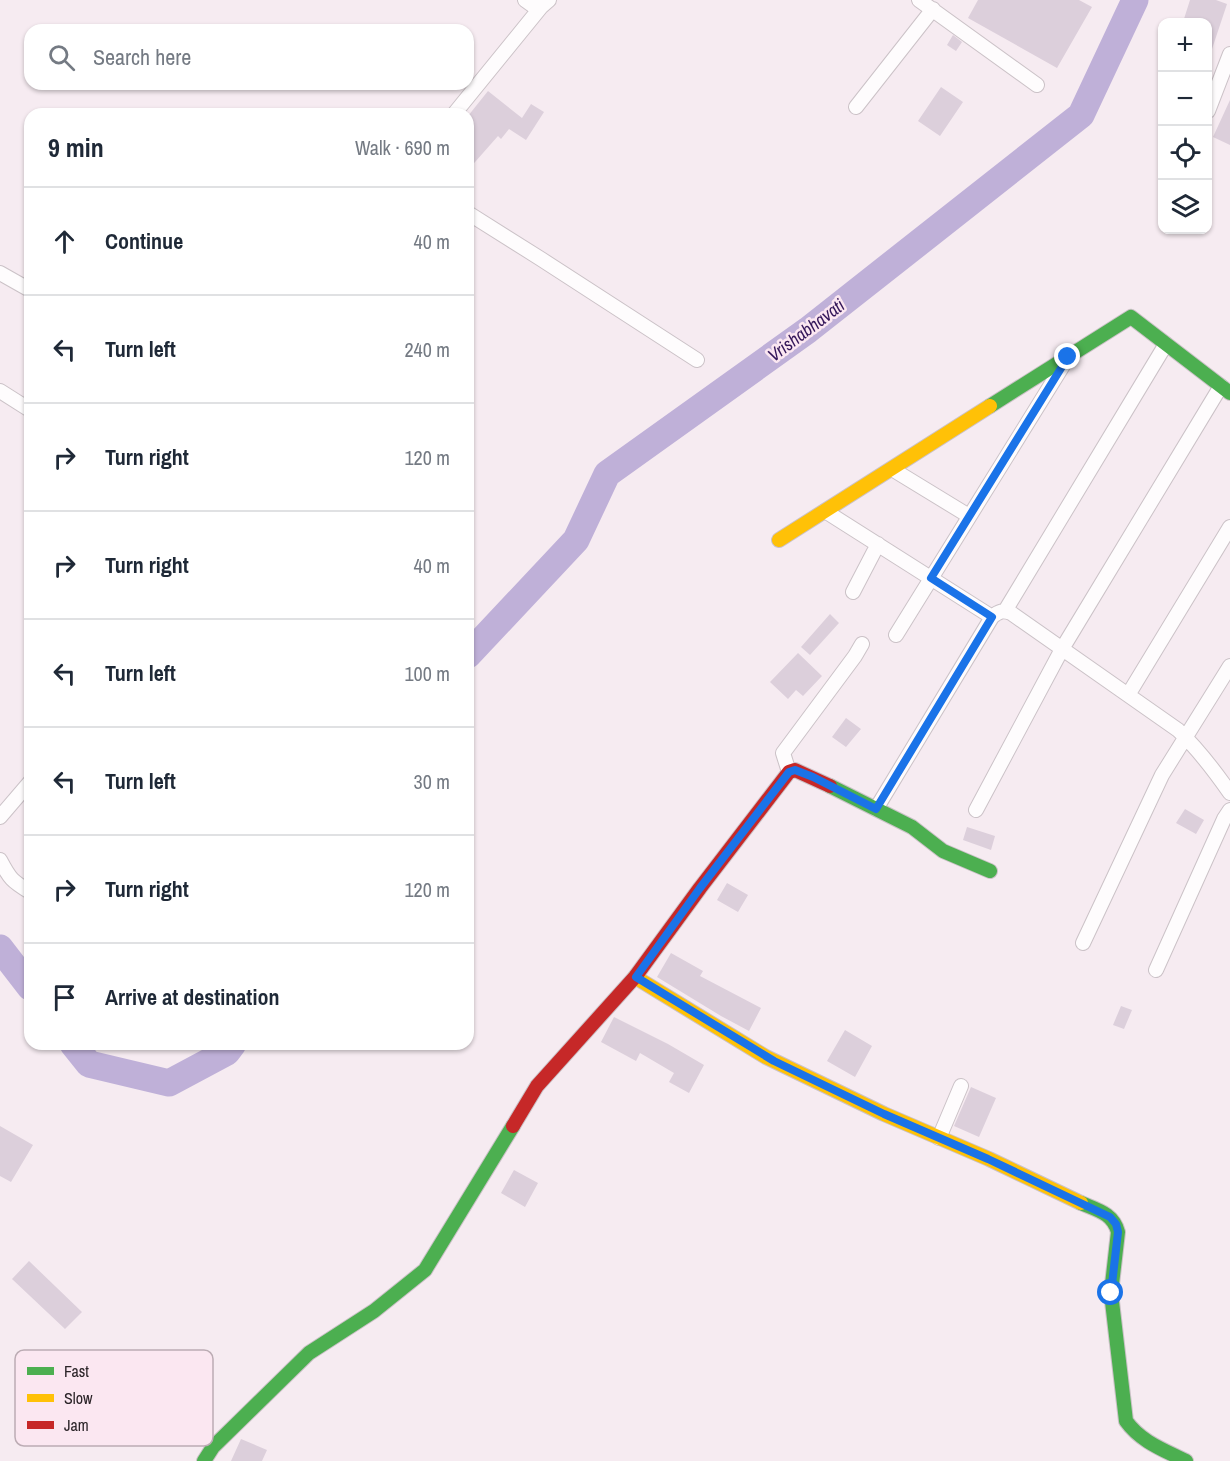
<!DOCTYPE html>
<html lang="en">
<head>
<meta charset="utf-8">
<style>
	:root { --surface:#fff; --page:#f2f2f3; --text:#1f2937; --muted:#747a83; --line:#e0e1e3 }
	body { margin:0; font-family:"Archivo Narrow",sans-serif; background:var(--page); color:var(--text) }
	.controls { position:absolute; right:18px; top:18px; display:grid; overflow:hidden; border-radius:12px; box-shadow:0 2px 4px #0004 }
	.controls button { width:54px; height:54px; display:grid; place-items:center; padding:0; border:0; border-bottom:2px solid var(--line); background:var(--surface); color:var(--text); font:30px sans-serif }
	.stop { position:absolute; width:18px; height:18px; margin:-14px; border:4px solid #1a73e8; border-radius:50%; background:#fff }
	.stop.end { background:#1a73e8; border-color:#fff; box-shadow:0 2px 6px #0008 }
	.list { margin:0; padding:0; list-style:none }
	h2 { display:flex; justify-content:space-between; align-items:center; height:78px; margin:0; padding:0 24px; font-size:26px }
	h2 small { font-size:20px; font-weight:400; color:var(--muted) }
	.list li { display:grid; grid-template-columns:39px 1fr auto; gap:18px; align-items:center; box-sizing:border-box; height:108px; padding:0 24px; border-top:2px solid var(--line) }
	.list b { display:block; font-size:22px; white-space:nowrap }
	.list em { font-size:20px; font-style:normal; color:var(--muted) }
	.icon { flex:none; width:33px; height:33px; fill:none; stroke:currentColor; stroke-width:2; stroke-linecap:round; stroke-linejoin:round }
	.map { position:relative; flex:none; width:1230px; height:1461px; overflow:hidden }
	.search { position:absolute; background:var(--surface); box-shadow:0 2px 4px #0004; left:24px; top:24px; width:450px; height:66px; display:flex; align-items:center; gap:15px; box-sizing:border-box; padding:0 21px; border-radius:18px; color:var(--muted); font-size:22px }
	.panel { position:absolute; background:var(--surface); box-shadow:0 2px 4px #0004; left:24px; top:108px; width:450px; height:942px; border-radius:18px }
	.map>svg:first-child { display:block }
</style>
</head>
<body>
<div class="map">
<svg width="1230" height="1461" viewBox="0 0 1230 1461">
	<rect width="100%" height="100%" fill="#f6ebf1"/>
	<g fill="none" stroke-linecap="round" stroke-linejoin="round">
		<path stroke="#bfb0d8" stroke-width="27" d="M468,655L576,540L607,474L808,330L1081,115L1135,0
			M0,948L30,987
			M73,1044L89,1064L169,1083L227,1052L233,1044"/>
	</g>
	<path fill="#dccfdb" d="M978,0H1079L1092,7L1057,68L968,18Z
		M1190,0H1216L1227,4L1210,55H1208V22H1183Z
		M953,35L962,42L956,51L947,45Z
		M941,87L963,102L940,136L918,121Z
		M488,91L522,118L531,104L544,112L526,140L509,129L501,139L498,136L468,170V116Z
		M1230,100V145L1213,137Z
		M830,614L839,623L810,655L801,647Z
		M798,653L822,676L803,696L796,690L788,699L770,682Z
		M846,718L861,729L846,747L832,737Z
		M1185,809L1204,820L1196,834L1176,823Z
		M967,827L995,836L991,850L963,840Z
		M727,883L748,895L738,912L717,900Z
		M671,953L703,971L700,976L761,1008L749,1031L721,1016L657,977Z
		M1121,1006L1132,1010L1124,1029L1113,1025Z
		M614,1017L668,1044L704,1065L689,1093L669,1082L674,1073L640,1053L636,1061L601,1042Z
		M845,1030L872,1046L855,1077L827,1061Z
		M971,1087L996,1098L979,1137L954,1126Z
		M0,1126L33,1145L11,1182L0,1176Z
		M514,1170L538,1183L525,1207L501,1193Z
		M29,1261L82,1312L65,1329L12,1279Z
		M241,1439L267,1450L262,1461H231Z"/>
	<g fill="none" stroke-linecap="round" stroke-linejoin="round">
		<g stroke="#cbc2c7" stroke-width="16">
			<path id="street" d="M525,0L532,5L541,7
				M919,0L1037,85
				M856,107L933,9
				M1208,111L1230,54
				M454,114L541,7L549,0
				M468,213L541,259L697,360
				M0,273L30,290
				M0,391L30,410
				M892,469L969,516
				M825,511L992,617
				M853,592L878,544
				M1005,611L1166,344
				M896,635L1067,359
				M1128,695L1230,527
				M789,772L783,753L855,656L862,644
				M876,809L992,617C999,611 1003,610 1011,613L1178,730C1198,749 1214,770 1230,793
				M976,810L1062,649L1221,386
				M0,817L30,782
				M0,860C10,879 12,881 30,892
				M1083,943L1162,775L1230,666
				M1156,970L1224,819L1230,810
				M939,1138L961,1086"/>
		</g>
		<g stroke="#cbc2c7" stroke-width="16">
			<path id="fast" d="M990,406L1131,317L1230,393
				M830,786L912,827L943,851L990,871
				M1081,1203C1097,1210 1113,1213 1118,1232L1111,1293L1126,1421C1141,1442 1164,1450 1186,1461
				M204,1461L213,1447L309,1353L374,1311L425,1270L513,1126"/>
		</g>
		<g stroke="#cbc2c7" stroke-width="16">
			<path id="slow" d="M779,540L990,406
				M635,977L766,1057L884,1114L989,1159L1081,1203"/>
		</g>
		<g stroke="#cbc2c7" stroke-width="16">
			<path id="jam" d="M513,1126L537,1086L635,977L700,888L789,772L795,770L830,786"/>
		</g>
		<use href="#street" stroke="#fefcfd" stroke-width="14"/>
		<use href="#fast" stroke="#4caf50" stroke-width="14"/>
		<use href="#slow" stroke="#ffc107" stroke-width="14"/>
		<use href="#jam" stroke="#c62828" stroke-width="14"/>
	</g>
	<g fill="none" stroke-linecap="round" stroke-linejoin="round">
		<path stroke="#1a73e8" stroke-width="8" d="M1068,357L931,578L992,617L876,809L813,777L795,770L789,772L700,888L636,977L774,1061L884,1114L988,1159L1110,1217L1116,1224L1118,1232L1111,1293"/>
	</g>
	<g text-anchor="middle" dominant-baseline="central" stroke-width="5" stroke-linejoin="round" paint-order="stroke">
		<g font-size="18" font-style="italic" fill="#331659" stroke="#fbe7f1">
			<text transform="translate(806 330) rotate(-37)">Vrishabhavati</text>
		</g>
	</g>
	<rect x="15" y="1350" width="198" height="96" rx="9" fill="#fbe7f1" stroke="#bcacb4" stroke-width="1.5"/>
	<rect x="27" y="1367" width="27" height="8" fill="#4caf50"/>
	<rect x="27" y="1394" width="27" height="8" fill="#ffc107"/>
	<rect x="27" y="1421" width="27" height="8" fill="#c62828"/>
	<g font-size="16" fill="#2a2327">
		<text x="64" y="1377">Fast</text>
		<text x="64" y="1404">Slow</text>
		<text x="64" y="1431">Jam</text>
	</g>
</svg>
<div class="controls">
<button>+</button>
<button>−</button>
<button><svg class="icon" aria-label="locate" viewBox="0 0 24 24"><circle cx="12" cy="12" r="6"/><path d="M12 2v4M12 18v4M2 12h4M18 12h4"/></svg></button>
<button><svg class="icon" aria-label="layers" viewBox="0 0 24 24"><path d="M12 4l9 5-9 5-9-5zM3 14l9 5 9-5"/></svg></button>
</div>
<div class="stop" style="left:1111px;top:1293px"></div>
<div class="stop end" style="left:1068px;top:357px"></div>
<div class="search"><svg class="icon" aria-label="search" viewBox="0 0 24 24"><circle cx="10" cy="10" r="6"/><path d="M15 15l6 6"/></svg>Search here</div>
<section class="panel">
<h2>9 min<small>Walk · 690 m</small></h2>
<ul class="list">
<li><svg class="icon" aria-label="ahead" viewBox="0 0 24 24"><path d="M12 20V5M6 11l6-6 6 6"/></svg><div><b>Continue</b></div><em>40 m</em></li>
<li><svg class="icon" aria-label="left" viewBox="0 0 24 24"><path d="M17 20v-9H6M10 6l-5 5 5 5"/></svg><div><b>Turn left</b></div><em>240 m</em></li>
<li><svg class="icon" aria-label="right" viewBox="0 0 24 24"><path d="M7 20v-9h11M14 6l5 5-5 5"/></svg><div><b>Turn right</b></div><em>120 m</em></li>
<li><svg class="icon" aria-label="right" viewBox="0 0 24 24"><path d="M7 20v-9h11M14 6l5 5-5 5"/></svg><div><b>Turn right</b></div><em>40 m</em></li>
<li><svg class="icon" aria-label="left" viewBox="0 0 24 24"><path d="M17 20v-9H6M10 6l-5 5 5 5"/></svg><div><b>Turn left</b></div><em>100 m</em></li>
<li><svg class="icon" aria-label="left" viewBox="0 0 24 24"><path d="M17 20v-9H6M10 6l-5 5 5 5"/></svg><div><b>Turn left</b></div><em>30 m</em></li>
<li><svg class="icon" aria-label="right" viewBox="0 0 24 24"><path d="M7 20v-9h11M14 6l5 5-5 5"/></svg><div><b>Turn right</b></div><em>120 m</em></li>
<li><svg class="icon" aria-label="arrive" viewBox="0 0 24 24"><path d="M6 21V4h12l-3 4 3 4H6"/></svg><div><b>Arrive at destination</b></div></li>
</ul>
</section>
</div>
</body>
</html>
